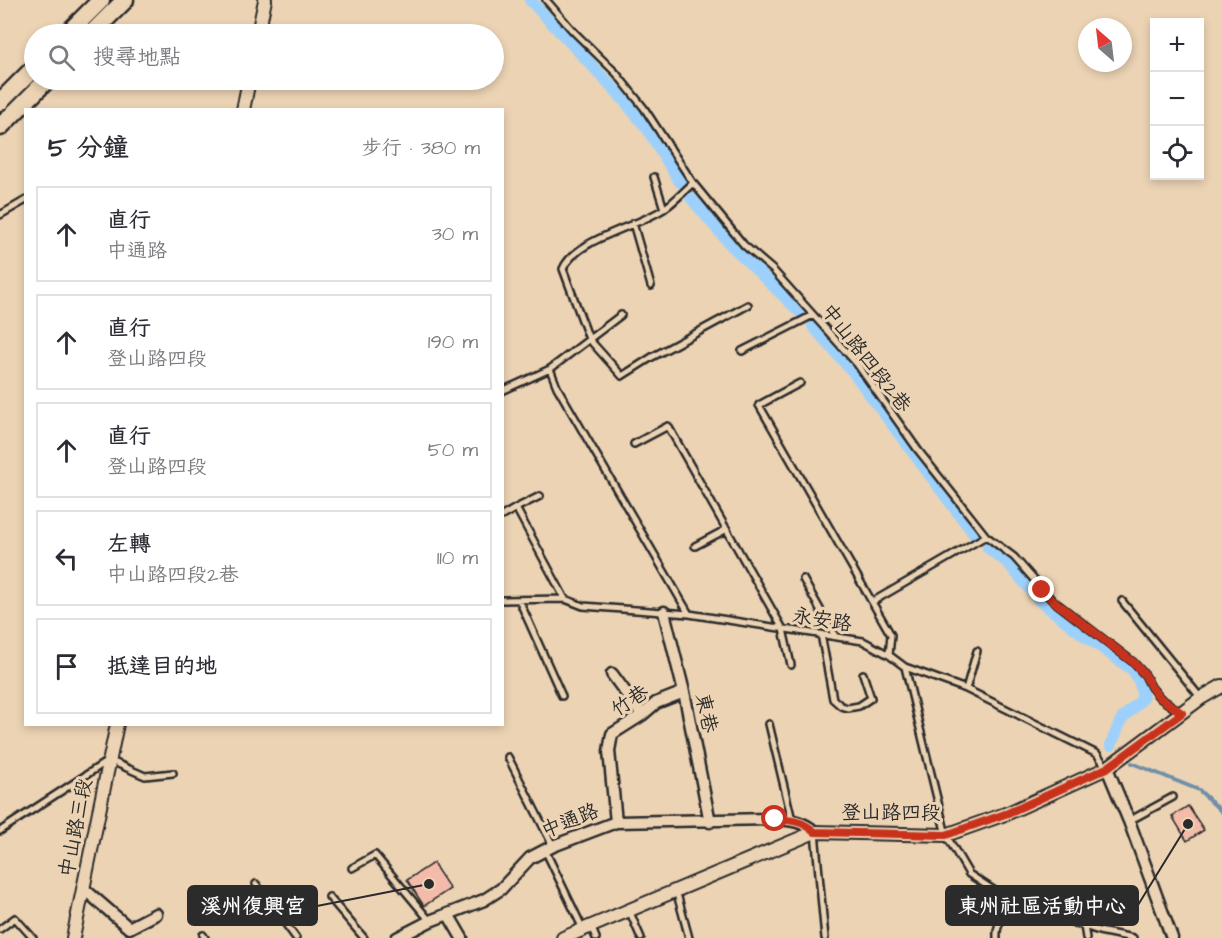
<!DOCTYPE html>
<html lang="zh-TW">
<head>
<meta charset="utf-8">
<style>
	:root { --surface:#fff; --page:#f7f7f7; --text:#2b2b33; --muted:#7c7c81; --line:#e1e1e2 }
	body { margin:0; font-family:"Architects Daughter","LXGW WenKai TC",sans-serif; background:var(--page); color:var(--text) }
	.controls { position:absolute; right:18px; top:18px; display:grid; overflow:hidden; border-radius:0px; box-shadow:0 3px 9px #0003 }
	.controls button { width:54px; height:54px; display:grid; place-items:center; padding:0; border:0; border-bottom:2px solid var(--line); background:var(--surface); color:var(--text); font:30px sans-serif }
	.compass { position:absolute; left:1078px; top:18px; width:54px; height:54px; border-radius:50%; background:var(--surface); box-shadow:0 3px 9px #0003; rotate:332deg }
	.stop { position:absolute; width:18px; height:18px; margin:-14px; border:4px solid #c8321e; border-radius:50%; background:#fff }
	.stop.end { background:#c8321e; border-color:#fff; box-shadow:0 2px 6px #0008 }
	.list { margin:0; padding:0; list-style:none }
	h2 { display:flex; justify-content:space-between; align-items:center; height:78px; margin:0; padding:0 24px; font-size:26px }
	h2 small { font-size:20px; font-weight:400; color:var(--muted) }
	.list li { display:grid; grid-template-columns:39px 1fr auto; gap:18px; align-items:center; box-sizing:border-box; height:96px; margin:0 12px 12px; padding:0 12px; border:2px solid var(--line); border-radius:0px }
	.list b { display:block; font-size:22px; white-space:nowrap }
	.list p { margin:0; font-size:20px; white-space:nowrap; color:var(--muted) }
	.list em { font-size:20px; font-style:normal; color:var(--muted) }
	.icon { flex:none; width:33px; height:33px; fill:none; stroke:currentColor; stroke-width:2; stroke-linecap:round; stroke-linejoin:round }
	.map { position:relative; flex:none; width:1222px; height:938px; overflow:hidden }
	.search { position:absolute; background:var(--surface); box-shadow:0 3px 9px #0003; left:24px; top:24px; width:480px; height:66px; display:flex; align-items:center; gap:15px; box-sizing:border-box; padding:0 21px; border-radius:33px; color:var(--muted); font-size:22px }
	.panel { position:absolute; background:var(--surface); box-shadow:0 3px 9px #0003; left:24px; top:108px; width:480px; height:618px; border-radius:0px }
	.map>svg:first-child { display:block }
</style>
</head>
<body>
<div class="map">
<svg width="1222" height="938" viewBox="0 0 1222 938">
	<rect width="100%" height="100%" fill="#ecd3b4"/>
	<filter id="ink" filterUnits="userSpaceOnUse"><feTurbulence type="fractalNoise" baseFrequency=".0167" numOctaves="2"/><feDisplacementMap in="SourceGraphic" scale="12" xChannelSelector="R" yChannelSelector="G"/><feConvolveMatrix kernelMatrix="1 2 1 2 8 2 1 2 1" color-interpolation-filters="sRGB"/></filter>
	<g filter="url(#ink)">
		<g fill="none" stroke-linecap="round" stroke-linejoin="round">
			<path stroke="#6f8fa8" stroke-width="4" d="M1132,763L1199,790L1222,812"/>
			<path stroke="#9dd1fb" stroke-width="12" d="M530,0L617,92L647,128L680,182
				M691,198L729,243L800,312
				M813,326L853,372L974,534
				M988,548L1008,563L1040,601L1084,635L1133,670L1140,683L1143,698L1121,720L1111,745"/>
		</g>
		<path fill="#f4bbab" stroke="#2b2b2b" stroke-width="1.5" d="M1188,806L1204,830L1187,841L1172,816Z
			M433,863L450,889L424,906L407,880Z"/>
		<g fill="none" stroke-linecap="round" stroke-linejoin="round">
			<g stroke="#2b2b2b" stroke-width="10">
				<path id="service" d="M546,0L573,31L616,73L644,108L693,183L744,245L773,270L857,364L918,450L986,536L1014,557L1051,599L1133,662L1145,675L1151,687L1160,698L1182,713
					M654,177L664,209
					M693,183C684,191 675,201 665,208C639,227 576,238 563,269L589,339L622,376L652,357L748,305
					M0,215L26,200
					M633,223L651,286
					M742,351L813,315
					M550,369L557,387L689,614
					M800,383L759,405L891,635L889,655
					M502,391L550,369L621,315
					M634,444L668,426L783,629L791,665
					M540,496L516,508L565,599
					M502,516L516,508
					M695,546L727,529
					M803,579L835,636
					M502,600L565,599L583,606L689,614L863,641L889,655L905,667L966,689L1097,754L1107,768
					M519,600L562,696
					M1122,601L1200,697
					M872,602L986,536
					M821,634L833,699L841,706L848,708L859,706L871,698L863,674
					M905,667L946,835L969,874L998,893L1060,918L1099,931L1133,938
					M966,689L977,651
					M769,724L792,820
					M508,757L553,846
					M1129,821L1173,797
					M0,831L109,760L145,776L173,773
					M815,832L825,938
					M545,850L583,929
					M352,868L375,855L430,921
					M256,884L296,938
					M676,890L689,938
					M329,897L364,938
					M629,910L641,938
					M591,926L596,938
					M1084,926L1086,938
					M0,929L15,918L33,938
					M203,935L205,938
					M997,938C995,914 1014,913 1032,906"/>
			</g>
			<g stroke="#2b2b2b" stroke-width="15">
				<path id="minor" d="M664,612L684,692L710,822
					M612,674L642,715
					M1107,768L1129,821L1172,938
					M616,822L609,751L612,734L642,715L656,703L684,692
					M84,889L129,928L156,914
					M448,914L462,938
					M397,938L430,921L484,900L501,889L530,858L553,846L616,822L775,819C791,820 803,821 815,832"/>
			</g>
			<g stroke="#2b2b2b" stroke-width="16">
				<path id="tertiary" d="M258,34L265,0
					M243,110L249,80
					M73,938L117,724
					M563,938L815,832L946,835L1008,813L1107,768L1201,698L1222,686"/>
			</g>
			<g stroke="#2b2b2b" stroke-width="21">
				<path id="primary" d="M67,34L101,0
					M91,34L125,0
					M0,102L34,68
					M0,127L47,80"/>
			</g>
			<use href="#service" stroke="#ecd3b4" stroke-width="5"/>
			<use href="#minor" stroke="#ecd3b4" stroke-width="10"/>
			<use href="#tertiary" stroke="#ecd3b4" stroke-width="12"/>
			<use href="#primary" stroke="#ecd3b4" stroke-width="16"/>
		</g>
	</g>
	<g fill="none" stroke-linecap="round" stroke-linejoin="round" filter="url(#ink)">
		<path stroke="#c8321e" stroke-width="8" d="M775,819C791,820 803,821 815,832L946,835L1008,813L1107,768L1182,713L1160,698L1151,687L1145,675L1133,662L1051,599L1042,590"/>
	</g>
	<g text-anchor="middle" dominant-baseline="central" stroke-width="6" stroke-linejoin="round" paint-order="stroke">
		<g font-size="20" fill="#2b2b2b" stroke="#ecd3b4">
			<text transform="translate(866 358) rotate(52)">中山路四段2巷</text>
			<text transform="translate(822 620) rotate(9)">永安路</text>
			<text transform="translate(630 701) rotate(-33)">竹巷</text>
			<text transform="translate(706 713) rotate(78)">東巷</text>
			<text x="891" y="813">登山路四段</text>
			<text transform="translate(570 821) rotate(-22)">中通路</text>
			<text transform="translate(76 828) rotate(-79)">中山路三段</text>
		</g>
	</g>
	<path fill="none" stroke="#2b2b2b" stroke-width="2" d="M1188 824L1138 905M429 884L317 906"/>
	<g fill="#2b2b2b" stroke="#ecd3b4" stroke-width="2">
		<circle cx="1188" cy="824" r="6"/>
		<circle cx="429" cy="884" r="6"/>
	</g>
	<g fill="#2b2b2b" stroke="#2b2b2b" stroke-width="2">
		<rect x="946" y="886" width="192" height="39" rx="6"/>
		<rect x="188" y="886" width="129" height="39" rx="6"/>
	</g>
	<g font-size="21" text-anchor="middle" font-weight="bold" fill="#fff">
		<text x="1042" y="913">東州社區活動中心</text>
		<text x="253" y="913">溪州復興宮</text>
	</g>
</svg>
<div class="controls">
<button>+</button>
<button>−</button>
<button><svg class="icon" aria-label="locate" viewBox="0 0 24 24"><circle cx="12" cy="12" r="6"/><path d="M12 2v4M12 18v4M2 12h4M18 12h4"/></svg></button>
</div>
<svg class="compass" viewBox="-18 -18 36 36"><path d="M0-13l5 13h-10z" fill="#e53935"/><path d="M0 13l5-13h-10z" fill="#7c7c81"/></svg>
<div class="stop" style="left:775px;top:819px"></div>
<div class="stop end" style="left:1042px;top:590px"></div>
<div class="search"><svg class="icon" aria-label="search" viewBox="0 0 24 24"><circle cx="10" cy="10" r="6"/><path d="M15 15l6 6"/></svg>搜尋地點</div>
<section class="panel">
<h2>5 分鐘<small>步行 · 380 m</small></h2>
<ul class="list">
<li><svg class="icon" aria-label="ahead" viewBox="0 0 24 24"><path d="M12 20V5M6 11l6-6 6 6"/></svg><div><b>直行</b><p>中通路</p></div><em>30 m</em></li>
<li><svg class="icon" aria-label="ahead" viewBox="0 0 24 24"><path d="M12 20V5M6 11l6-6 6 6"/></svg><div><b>直行</b><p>登山路四段</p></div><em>190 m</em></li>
<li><svg class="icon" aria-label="ahead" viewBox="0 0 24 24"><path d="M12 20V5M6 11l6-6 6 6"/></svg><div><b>直行</b><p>登山路四段</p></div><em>50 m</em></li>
<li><svg class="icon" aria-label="left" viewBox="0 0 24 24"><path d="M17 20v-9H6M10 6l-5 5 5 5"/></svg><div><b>左轉</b><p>中山路四段2巷</p></div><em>110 m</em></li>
<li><svg class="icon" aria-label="arrive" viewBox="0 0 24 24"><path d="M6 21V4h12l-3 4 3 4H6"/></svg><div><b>抵達目的地</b></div></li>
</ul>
</section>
</div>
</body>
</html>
